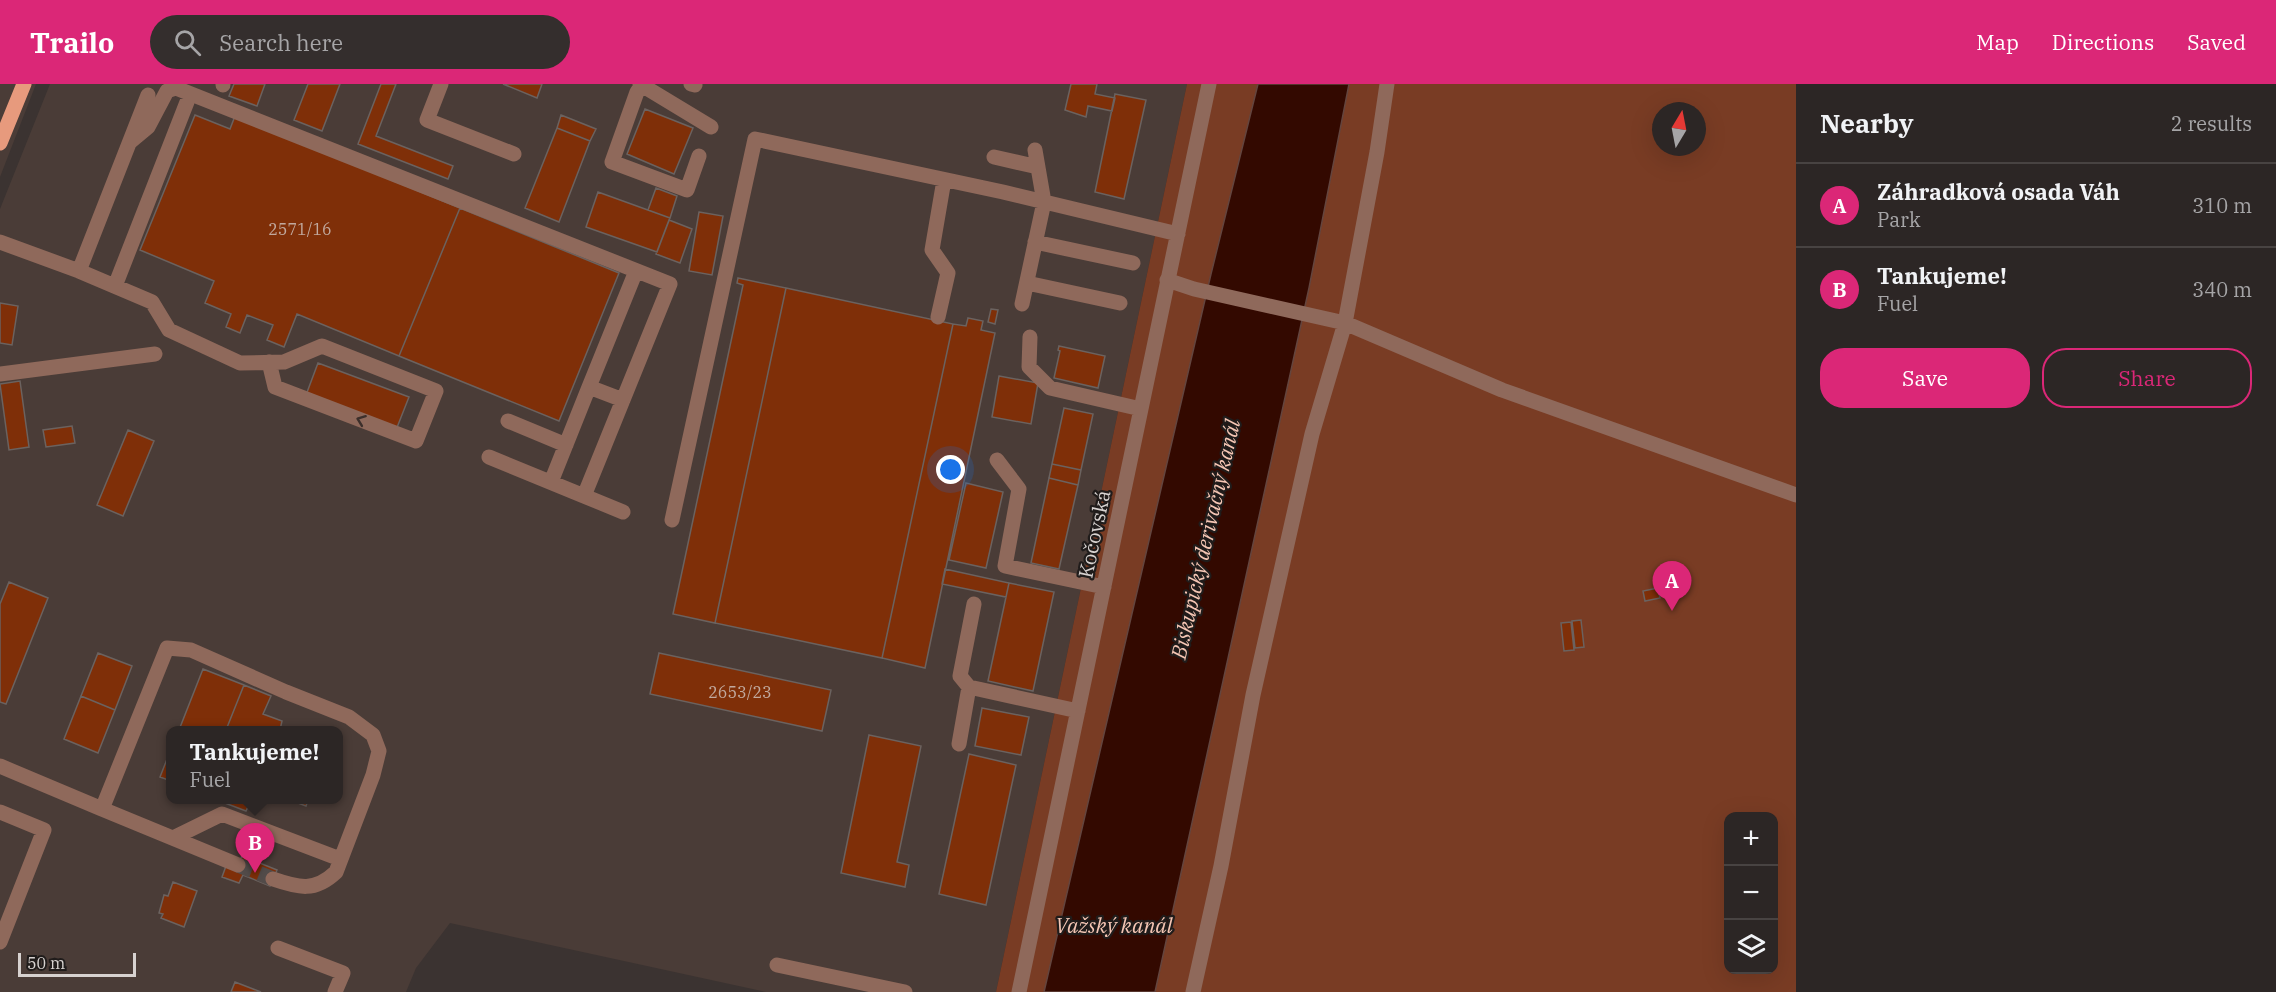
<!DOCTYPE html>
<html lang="en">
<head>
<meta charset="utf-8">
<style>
	:root { --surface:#2c2625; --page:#342e2d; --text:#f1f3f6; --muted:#a6a5a7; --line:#484342; --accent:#db2777 }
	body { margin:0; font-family:"IBM Plex Serif",serif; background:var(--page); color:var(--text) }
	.controls { position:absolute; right:18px; bottom:18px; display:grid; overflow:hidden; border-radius:12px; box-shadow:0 6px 24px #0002 }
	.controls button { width:54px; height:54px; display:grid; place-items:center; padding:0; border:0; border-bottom:2px solid var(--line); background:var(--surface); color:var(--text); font:30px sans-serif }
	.compass { position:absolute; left:1652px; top:18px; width:54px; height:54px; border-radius:50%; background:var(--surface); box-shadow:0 6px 24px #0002; rotate:10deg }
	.scale { position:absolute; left:18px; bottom:15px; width:118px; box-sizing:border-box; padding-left:6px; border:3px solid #d7d2d0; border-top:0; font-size:16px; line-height:21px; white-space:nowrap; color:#d7d2d0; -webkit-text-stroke:4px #201c1b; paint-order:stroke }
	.you { position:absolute; left:951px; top:386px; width:21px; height:21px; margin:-15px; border:4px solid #fff; border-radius:50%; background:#1a73e8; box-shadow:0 0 0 9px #1a73e833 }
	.badge { display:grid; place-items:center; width:39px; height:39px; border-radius:50%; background:var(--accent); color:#fff; font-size:20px; font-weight:700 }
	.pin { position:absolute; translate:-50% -50px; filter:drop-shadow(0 2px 3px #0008) }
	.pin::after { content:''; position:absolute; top:32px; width:21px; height:18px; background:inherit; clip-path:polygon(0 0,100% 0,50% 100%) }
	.popup { position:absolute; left:166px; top:642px; width:177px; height:78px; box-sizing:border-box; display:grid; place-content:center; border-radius:12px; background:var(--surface); filter:drop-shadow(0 2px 4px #0005); font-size:20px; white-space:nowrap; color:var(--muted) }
	.popup b { font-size:22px; color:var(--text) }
	.popup::after { content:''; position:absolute; left:50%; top:100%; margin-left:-12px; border:12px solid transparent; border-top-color:var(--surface) }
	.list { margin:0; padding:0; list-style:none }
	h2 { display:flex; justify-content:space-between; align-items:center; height:78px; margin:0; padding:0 24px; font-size:26px }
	h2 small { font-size:20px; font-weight:400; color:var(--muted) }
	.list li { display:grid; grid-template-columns:39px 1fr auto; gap:18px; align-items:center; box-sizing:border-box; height:84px; padding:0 24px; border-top:2px solid var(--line) }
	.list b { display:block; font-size:22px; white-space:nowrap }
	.list p { margin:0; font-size:20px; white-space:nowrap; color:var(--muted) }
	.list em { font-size:20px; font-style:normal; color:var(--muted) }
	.actions { display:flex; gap:12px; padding:18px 24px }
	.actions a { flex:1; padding:14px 0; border:2px solid var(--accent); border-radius:24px; text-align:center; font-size:21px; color:var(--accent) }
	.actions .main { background:var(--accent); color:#fff }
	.icon { flex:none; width:33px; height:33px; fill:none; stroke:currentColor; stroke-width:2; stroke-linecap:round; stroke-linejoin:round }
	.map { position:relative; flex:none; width:1796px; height:908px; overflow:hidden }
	header { display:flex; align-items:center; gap:36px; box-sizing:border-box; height:84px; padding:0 30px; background:var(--accent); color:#fff }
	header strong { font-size:28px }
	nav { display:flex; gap:33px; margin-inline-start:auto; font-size:21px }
	.search { width:420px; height:54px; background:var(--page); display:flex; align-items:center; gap:15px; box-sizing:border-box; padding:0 21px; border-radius:33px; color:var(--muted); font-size:22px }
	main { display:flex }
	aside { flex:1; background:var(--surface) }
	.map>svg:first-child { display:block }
</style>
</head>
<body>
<header>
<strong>Trailo</strong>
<div class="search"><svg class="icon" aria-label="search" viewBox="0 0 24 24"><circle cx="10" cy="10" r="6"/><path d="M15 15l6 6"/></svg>Search here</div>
<nav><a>Map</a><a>Directions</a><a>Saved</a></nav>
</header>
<main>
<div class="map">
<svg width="1796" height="908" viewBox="0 0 1796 908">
	<rect width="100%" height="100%" fill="#3b3331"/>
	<path fill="#4a3c37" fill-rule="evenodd" d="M0,0H36L0,93Z
		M50,0H1187L996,908H766L450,839L416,884L406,908H0V125ZM171,646H339V716H171Z"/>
	<path fill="#793c24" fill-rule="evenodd" d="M1187,0H1258L1211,190L1044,908H996Z
		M1349,0H1796V908H1155L1309,204ZM1661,27H1697V63H1661ZM1728,732H1774V886H1728Z"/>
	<path fill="#330900" stroke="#64453e" stroke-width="1.5" d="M1258,0H1349L1309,204L1155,908H1044L1211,190Z"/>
	<path fill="#7f2f08" stroke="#6b625f" stroke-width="1.5" d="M234,0H265L257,22L229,12Z
		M308,0H340L322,47L294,36Z
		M381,0H396L376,52L453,82L448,95L358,60Z
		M503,0H542L537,14Z
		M1071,0H1097L1095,10L1115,14L1112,27L1088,22L1086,33L1065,26Z
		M1115,10L1146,16L1124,115L1095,108Z
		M645,25L693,44L674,90L627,70Z
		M195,31L230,45L235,32L460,124L399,272L297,230L284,263L267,256L273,241L247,231L240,249L226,243L231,230L205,219L214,197L140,166Z
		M561,31L596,45L590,57L557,44Z
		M557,44L590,57L559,138L525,124Z
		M656,104L677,112L670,134L648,126Z
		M598,108L670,134L657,168L586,143Z
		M460,124L619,189L559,337L399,272Z
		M699,128L723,132L712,191L689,187Z
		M669,136L692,145L680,179L656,170Z
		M738,194L786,204L715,539L673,530L743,201L737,199Z
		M786,204L953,240L882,574L715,539Z
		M0,219L18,222L12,261L0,259Z
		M991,225L998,226L995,240L988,238Z
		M968,234L983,237L981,246L995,249L925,584L882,574L953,240L966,242Z
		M1059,262L1105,272L1098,304L1054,294L1060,267L1058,266Z
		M318,279L409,313L396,346L306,311Z
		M999,292L1038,299L1031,340L992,333Z
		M20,297L29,363L9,366L0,300Z
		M1064,324L1093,330L1081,386L1052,380Z
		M72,342L75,359L46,363L43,346Z
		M128,346L154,357L123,432L97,421Z
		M1052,380L1081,386L1078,401L1049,394Z
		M1049,394L1078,401L1059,485L1031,479Z
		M966,399L1003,408L986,484L949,476Z
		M945,485L1009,499L1006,513L942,500Z
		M9,498L48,514L6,620L0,618V520Z
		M1009,499L1054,508L1033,607L988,597Z
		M1658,504L1660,514L1645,517L1643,507Z
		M1581,536L1584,563L1575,564L1572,537Z
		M1571,538L1574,566L1564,567L1561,539Z
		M98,569L132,582L115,626L81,612Z
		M659,569L831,606L822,647L650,610Z
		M203,585L244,601L226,646H179Z
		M244,601L271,612L263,630L282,637L280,646H226Z
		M81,612L115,626L98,669L64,655Z
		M982,624L1029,633L1021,671L975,662Z
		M869,651L921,662L897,778L909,781L905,803L841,789Z
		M171,665V697L160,693Z
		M969,670L1016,681L986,821L939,810Z
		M217,716H251L246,727Z
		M290,716H308L306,722Z
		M242,772L277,786L270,802L243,791L239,799L222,793L226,782L236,786Z
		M173,798L197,807L184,843L161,834L163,830L159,829L164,811L168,812Z
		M235,898L261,908H231Z"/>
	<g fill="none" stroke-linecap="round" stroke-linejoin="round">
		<path stroke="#524b49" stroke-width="15" stroke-dasharray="15 8" stroke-linecap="butt" d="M238,781L273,795"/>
		<path stroke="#8f695b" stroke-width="15" d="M441,0L427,36L514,70
			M640,0L711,43
			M691,0L695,1
			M223,1V0
			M642,1L637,8L612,78L687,106L699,72
			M130,58L148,43L167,7L176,4L670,200L584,412L623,428
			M994,73L1038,83
			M0,158L79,187L152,218L169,246L240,279L284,278L322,262L436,307L416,357L275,303L269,278
			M1035,158L1133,179
			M79,187L148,11
			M1167,196L1194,205L1345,239L1502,306L1796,411
			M1027,199L1120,219
			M115,202L187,18
			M1022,220L1044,118L1035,66
			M938,233L948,189L932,166L944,96
			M1030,253L1029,283L1050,304L1141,325
			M0,290L155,270
			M589,303L636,187
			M508,337L566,361
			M489,373L584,412
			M997,376L1019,405L1005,482L1104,503
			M551,398L589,303L623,316
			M672,436L755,55L1003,108L1178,150
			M969,603L960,592L974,520
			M959,660L969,603L1078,627
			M0,682L102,725L167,564L191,566L286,608L349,633L373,651L379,667L373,691L336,788C315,808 299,804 273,795
			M102,725L238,781
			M0,728L44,746L0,858
			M173,754L222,730L340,775
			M278,864L343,889L335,908
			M777,881L905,908
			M1019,908L1209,0
			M1193,908L1221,782L1253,611L1312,350L1345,239L1377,68L1387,0"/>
		<path stroke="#e79a7d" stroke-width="15" d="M0,59L24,0"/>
	</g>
	<defs><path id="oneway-chevron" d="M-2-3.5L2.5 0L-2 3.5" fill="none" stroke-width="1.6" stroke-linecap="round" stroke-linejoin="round" transform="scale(1.5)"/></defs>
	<use stroke="#3c2f2b" href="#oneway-chevron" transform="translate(361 336) rotate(-159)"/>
	<g text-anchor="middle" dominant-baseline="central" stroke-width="4.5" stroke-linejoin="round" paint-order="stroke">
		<g font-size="16" fill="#c1a99e">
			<text x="300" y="145">2571/16</text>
			<text x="740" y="608">2653/23</text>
		</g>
		<g font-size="20" fill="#d7d2d0" stroke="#201c1b">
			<text transform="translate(1094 450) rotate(-78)">Kočovská</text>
		</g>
		<g font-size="21" font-style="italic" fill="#f5c6b4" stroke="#201c1b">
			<text transform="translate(1205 455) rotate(-77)">Biskupický derivačný kanál</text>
			<text x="1114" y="841">Važský kanál</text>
		</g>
	</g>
</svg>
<div class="controls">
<button>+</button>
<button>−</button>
<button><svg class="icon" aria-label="layers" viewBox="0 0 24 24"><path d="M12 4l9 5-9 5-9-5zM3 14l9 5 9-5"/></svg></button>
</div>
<svg class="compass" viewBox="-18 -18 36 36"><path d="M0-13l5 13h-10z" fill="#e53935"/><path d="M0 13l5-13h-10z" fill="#a6a5a7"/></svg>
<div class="scale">50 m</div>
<div class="you"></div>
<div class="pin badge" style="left:1672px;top:527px">A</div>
<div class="pin badge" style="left:255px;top:789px">B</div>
<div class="popup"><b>Tankujeme!</b>Fuel</div>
</div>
<aside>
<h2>Nearby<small>2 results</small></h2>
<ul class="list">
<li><span class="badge">A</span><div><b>Záhradková osada Váh</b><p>Park</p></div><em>310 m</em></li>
<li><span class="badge">B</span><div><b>Tankujeme!</b><p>Fuel</p></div><em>340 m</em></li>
</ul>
<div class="actions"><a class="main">Save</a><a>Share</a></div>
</aside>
</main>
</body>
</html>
